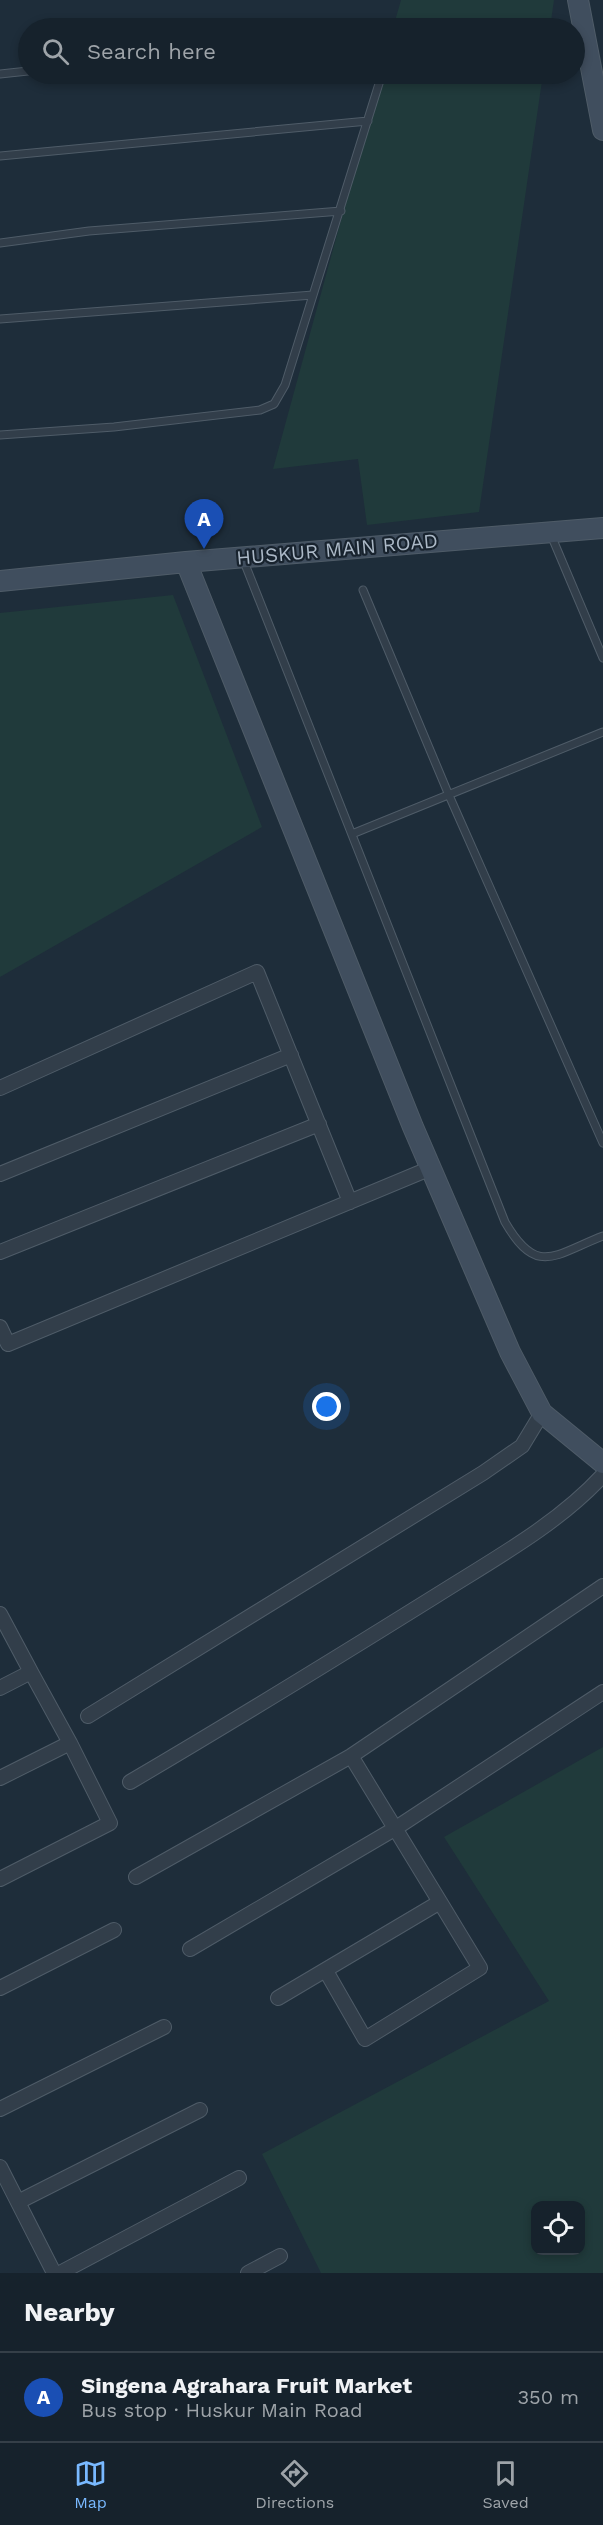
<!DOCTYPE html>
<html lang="en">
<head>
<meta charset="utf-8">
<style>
	:root { --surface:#16222c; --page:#1f2a34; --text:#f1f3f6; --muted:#9ea4a9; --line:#353f48; --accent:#79b9ff }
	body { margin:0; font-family:"Work Sans",sans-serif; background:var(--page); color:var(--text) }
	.controls { position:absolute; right:18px; bottom:18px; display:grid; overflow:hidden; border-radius:12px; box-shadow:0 3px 9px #0003 }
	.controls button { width:54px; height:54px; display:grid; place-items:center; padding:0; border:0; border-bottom:2px solid var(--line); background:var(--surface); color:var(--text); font:30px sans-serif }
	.you { position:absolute; left:327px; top:1407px; width:21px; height:21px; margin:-15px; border:4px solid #fff; border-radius:50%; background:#1a73e8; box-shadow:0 0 0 9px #1a73e833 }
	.badge { display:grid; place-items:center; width:39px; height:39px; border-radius:50%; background:var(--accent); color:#fff; font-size:20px; font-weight:700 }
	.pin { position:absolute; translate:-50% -50px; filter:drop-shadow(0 2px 3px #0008) }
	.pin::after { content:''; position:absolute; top:32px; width:21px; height:18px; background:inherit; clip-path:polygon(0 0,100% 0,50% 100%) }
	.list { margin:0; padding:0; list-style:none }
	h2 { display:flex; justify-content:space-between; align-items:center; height:78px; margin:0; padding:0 24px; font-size:26px }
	h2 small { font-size:20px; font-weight:400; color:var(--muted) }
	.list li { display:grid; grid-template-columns:39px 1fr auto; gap:18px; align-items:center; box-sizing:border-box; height:90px; padding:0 24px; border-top:2px solid var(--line) }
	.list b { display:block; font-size:22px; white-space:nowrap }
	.list p { margin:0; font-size:20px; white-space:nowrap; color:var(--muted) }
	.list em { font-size:20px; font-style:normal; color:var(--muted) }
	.icon { flex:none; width:33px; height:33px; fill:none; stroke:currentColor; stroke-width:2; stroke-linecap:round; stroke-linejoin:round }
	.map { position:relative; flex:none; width:603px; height:2273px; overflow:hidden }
	.search { position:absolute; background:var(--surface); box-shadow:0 3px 9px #0003; left:18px; right:18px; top:18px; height:66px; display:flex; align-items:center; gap:15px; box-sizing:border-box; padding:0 21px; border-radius:33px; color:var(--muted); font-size:22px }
	.sheet { height:168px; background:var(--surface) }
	nav { display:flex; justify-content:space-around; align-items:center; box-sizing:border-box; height:84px; border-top:2px solid var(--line); background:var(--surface); font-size:16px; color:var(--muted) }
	nav a { display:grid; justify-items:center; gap:3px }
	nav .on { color:var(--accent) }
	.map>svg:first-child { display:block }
</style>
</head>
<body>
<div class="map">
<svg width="603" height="2273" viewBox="0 0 603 2273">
	<rect width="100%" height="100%" fill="#1e2d3a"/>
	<path fill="#203a3b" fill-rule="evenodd" d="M401,0H554L550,28H393Z
		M381,74H543L479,512L367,525L358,459L273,469Z
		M173,595L262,827L0,977V613Z
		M603,1747V2273H321L262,2154L549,2001L444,1837ZM536,2206H580V2250H536Z"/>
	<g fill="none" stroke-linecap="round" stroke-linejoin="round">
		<g stroke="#4f5c68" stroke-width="9">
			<path id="lane" d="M0,74L28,71
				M0,156L368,121
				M0,243L89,231L341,211
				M0,319L313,295
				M0,435L114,427L260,410L274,404L285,385L382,74
				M551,535L603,658
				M243,559L505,1222C537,1277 554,1255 603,1236
				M363,590L448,793L603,1143
				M352,834L603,732"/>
		</g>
		<g stroke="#4f5c68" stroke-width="16">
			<path id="street" d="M0,1088L257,972L350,1202
				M0,1174L291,1055
				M0,1252L319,1124
				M0,1327L8,1344L431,1168
				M0,1614L31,1672
				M0,1688L31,1672L70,1743
				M88,1716L483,1473L522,1446L542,1413
				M0,1778L70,1743L110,1823L0,1879
				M130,1782C232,1722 333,1660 434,1597C492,1560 556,1526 603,1475
				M136,1877L351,1756L603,1586
				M190,1949L396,1828L603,1692
				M326,1971L365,2039L480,1968L440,1902
				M0,1988L114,1930
				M278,1998L440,1902L351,1756
				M0,2109L164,2027
				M0,2167L54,2273
				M18,2202L200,2110
				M60,2273L239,2178
				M248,2273L280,2256"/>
		</g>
		<g stroke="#4f5c68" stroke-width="22">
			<path id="secondary" d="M578,0L603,130
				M186,562L413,1127L510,1352L542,1413L603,1463
				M0,581L186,562L603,528"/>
		</g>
		<use href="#lane" stroke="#323e4a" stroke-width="7"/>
		<use href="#street" stroke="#323e4a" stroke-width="14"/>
		<use href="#secondary" stroke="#404e5e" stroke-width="20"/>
	</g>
	<g text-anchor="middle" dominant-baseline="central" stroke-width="4.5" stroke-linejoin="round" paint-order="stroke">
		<g font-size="20" fill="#acb9c7" stroke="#18232e">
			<text transform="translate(337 549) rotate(-5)">HUSKUR MAIN ROAD</text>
		</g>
	</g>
</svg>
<div class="controls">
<button><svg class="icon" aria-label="locate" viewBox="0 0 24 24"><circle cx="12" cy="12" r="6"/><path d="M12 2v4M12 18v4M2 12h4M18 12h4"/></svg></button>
</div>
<div class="you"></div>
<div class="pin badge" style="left:204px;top:549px;background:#1a4fb4">A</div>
<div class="search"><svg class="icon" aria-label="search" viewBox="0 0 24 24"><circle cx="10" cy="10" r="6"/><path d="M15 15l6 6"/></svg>Search here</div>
</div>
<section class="sheet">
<h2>Nearby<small></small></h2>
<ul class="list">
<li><span class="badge" style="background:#1a4fb4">A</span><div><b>Singena Agrahara Fruit Market</b><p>Bus stop · Huskur Main Road</p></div><em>350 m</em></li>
</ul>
</section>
<nav>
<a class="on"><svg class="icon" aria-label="map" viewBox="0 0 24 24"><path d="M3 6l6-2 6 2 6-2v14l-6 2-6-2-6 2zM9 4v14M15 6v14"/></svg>Map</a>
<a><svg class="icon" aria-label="directions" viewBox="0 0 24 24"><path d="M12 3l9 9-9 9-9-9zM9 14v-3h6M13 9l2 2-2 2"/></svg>Directions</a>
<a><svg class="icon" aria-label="saved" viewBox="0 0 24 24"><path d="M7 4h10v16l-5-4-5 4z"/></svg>Saved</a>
</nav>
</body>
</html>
